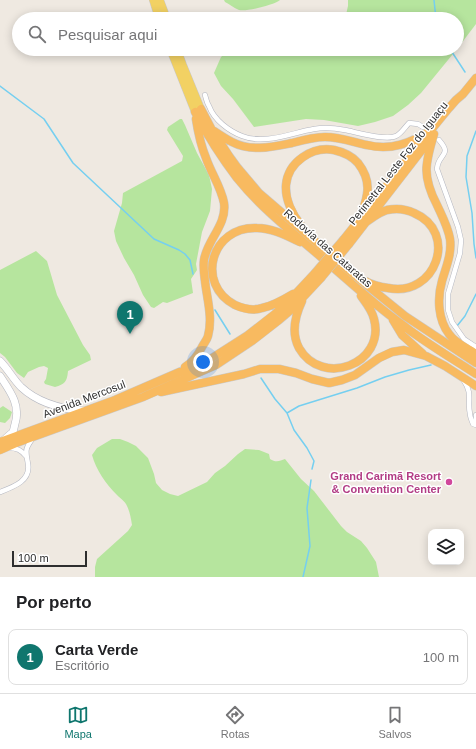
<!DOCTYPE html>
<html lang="pt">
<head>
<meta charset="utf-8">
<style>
	:root { --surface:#fff; --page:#f6f6f6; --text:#202124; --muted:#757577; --line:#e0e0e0; --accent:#0f766e }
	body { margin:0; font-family:Arial,sans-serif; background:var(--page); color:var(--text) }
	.controls { position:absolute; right:12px; bottom:12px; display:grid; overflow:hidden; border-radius:8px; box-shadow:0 2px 10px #0003 }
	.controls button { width:36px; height:36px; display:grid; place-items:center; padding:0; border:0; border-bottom:1px solid var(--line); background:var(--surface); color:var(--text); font:20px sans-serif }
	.scale { position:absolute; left:12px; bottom:10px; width:75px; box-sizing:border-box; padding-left:4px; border:2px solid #2e2e2e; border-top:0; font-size:11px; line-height:14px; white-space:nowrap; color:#2e2e2e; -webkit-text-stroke:3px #fff; paint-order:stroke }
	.you { position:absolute; left:203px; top:362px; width:14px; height:14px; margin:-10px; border:3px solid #fff; border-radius:50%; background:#1a73e8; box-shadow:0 0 0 6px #1a73e833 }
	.badge { display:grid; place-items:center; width:26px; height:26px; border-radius:50%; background:var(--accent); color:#fff; font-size:13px; font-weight:700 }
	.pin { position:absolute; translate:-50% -33px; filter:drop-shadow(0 1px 2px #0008) }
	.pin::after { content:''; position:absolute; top:21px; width:14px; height:12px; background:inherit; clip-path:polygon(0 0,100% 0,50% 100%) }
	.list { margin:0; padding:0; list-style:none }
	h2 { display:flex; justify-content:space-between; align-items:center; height:52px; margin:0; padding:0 16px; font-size:17px }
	h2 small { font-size:13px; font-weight:400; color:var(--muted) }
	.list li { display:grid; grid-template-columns:26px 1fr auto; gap:12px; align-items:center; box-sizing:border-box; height:56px; margin:0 8px 8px; padding:0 8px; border:1px solid var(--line); border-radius:8px }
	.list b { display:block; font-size:15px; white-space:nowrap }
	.list p { margin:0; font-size:13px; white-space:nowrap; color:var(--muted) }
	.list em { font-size:13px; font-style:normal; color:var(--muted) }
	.icon { flex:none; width:22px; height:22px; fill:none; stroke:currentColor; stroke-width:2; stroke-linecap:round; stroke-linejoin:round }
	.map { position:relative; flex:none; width:476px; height:577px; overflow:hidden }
	.search { position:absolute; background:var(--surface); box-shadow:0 2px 10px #0003; left:12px; right:12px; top:12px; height:44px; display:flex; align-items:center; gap:10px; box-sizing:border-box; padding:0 14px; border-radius:22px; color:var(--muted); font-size:15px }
	.sheet { height:116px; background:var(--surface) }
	nav { display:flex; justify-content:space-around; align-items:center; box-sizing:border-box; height:56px; border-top:1px solid var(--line); background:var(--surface); font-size:11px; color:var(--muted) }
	nav a { display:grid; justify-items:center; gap:2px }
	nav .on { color:var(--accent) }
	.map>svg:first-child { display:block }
</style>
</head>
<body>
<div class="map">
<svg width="476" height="577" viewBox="0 0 476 577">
	<rect width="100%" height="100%" fill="#efe9e1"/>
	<path fill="#b6e59e" d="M224,0H280C274,5 246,12 239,10C234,8 229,4 225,2Z
		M348,0H476V24L457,49V19H345L348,6Z
		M230,49H457L421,93L408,105L393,116L375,122L358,126L324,120L306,119L254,127L233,99L221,86L214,73L221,57Z
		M180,119H182L185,125L197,153L209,175L212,189L210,211L202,232L196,264L197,270L191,279L193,293L167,303L163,302L154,308L151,307L143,295L134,275L124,258L116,241L114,231L122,203L123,193L182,161L183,156L167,130L168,127Z
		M36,251L47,261L57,295L83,345L90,355L91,360L68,371C67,382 65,384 55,387L45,384L44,382L46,379L48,368L44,366L39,367L28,372L24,378L17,373L5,357L0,353V270Z
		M3,406L12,412L10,418L5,423L0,422V408Z
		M112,439H120L128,442L136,446L148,458L154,474L156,483L162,490L170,494L178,496L207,482L215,473L225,466L238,454L245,449L259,450L269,454L270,459C276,463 280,461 285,459L301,479L314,491L341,526L347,532L361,541L367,548L376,562L379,577H95V567L97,559L128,531L132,525C131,519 130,512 127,506C125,501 121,499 117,495C106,484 96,470 92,455L97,448Z"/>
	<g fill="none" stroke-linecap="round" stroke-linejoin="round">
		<path stroke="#75cff0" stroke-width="1.5" d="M434,0L436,19
			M450,49L465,72
			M0,86L44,119L73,163L154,239L179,250L185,254L190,260L193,274
			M476,131L467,156L466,177L472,213L474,244L476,258
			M215,310L230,334
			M457,326L465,316L476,294
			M261,378L275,399L287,413L294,430L307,448L314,461L312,469
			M287,413L299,406L357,388L385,377L409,370L431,365
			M303,577L310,546L307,508L311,480"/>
		<g stroke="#b4b7c1" stroke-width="5.5">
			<path id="minor" d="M205,95C206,99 207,103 209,106C214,120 229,131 242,136C265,145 291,133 314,129C324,127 335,128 345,130C356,132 386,141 396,136C401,134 405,127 409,123L418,124L423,127
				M439,140C453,156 438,153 437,169L458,227L461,240L460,253L448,294V310L452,322L464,339L476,347
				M464,381C473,394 467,401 470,414C470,417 472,421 473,424L476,425
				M476,415V424
				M9,448C17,448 21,450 26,456
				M0,492C13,487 31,481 28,464C26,451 24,450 33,438"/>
		</g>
		<g stroke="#b4b7c1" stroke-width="8">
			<path id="secondary" d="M0,361C8,369 13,379 21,387C38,403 61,409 84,411
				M0,376C10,391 21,405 15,424C14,427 14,431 12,433C9,435 7,437 4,440"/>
		</g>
		<g stroke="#c9c9c9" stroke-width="8">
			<path id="primary" d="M153,0L159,19
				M160,0L167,19
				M170,49L195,112
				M177,49L183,65L201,109"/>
		</g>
		<g stroke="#c9c9c9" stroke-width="9">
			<path id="trunk" d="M201,109L212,130L229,156L237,167L259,193L352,273L405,316L476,363
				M195,112C207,135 221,157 237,178C261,208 292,232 321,257C347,279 372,303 400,323C424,342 450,357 476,374
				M214,131C220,135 226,139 232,142C251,152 272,147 292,143C303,140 314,137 325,137C340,137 353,142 367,145C391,151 411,143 431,130
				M434,134C425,164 422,176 437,205C442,216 448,227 450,239C452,254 446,267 442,281C437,298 438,320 449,334C455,343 467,348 476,354
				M301,225C292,214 285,199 286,185C288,162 312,146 334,150C343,152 352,156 358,163C365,172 369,183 367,194C366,202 363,210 360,218
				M344,239L431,130L449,108L456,100L463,94L476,78
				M349,244L431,138
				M365,281C372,285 380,287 388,288C436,298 459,232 414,213C406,209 396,208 387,210C380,212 372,218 366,222
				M293,294C283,300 273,306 262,308C253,311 244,309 235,305C195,284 211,226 257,228C272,228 287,236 300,242
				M302,301C295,316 291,333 299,348C322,388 386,364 374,319C372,310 366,303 361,296
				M393,320L402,335L423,354
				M185,367C193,362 198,355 202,347C204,343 207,340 208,336C213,318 207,299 205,281C204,274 203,267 204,260C207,240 227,225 224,203C221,187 211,173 206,158C201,146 198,132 196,119
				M161,392L244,374L260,369H279L296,373L312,379L329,383L342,380L355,375L379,358L392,352L404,350L426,356L445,366L476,386
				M0,442L115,400L212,358L248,335L275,314L287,303L315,273
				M0,450L16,443L85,418L143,397L216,365L252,341L279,320L292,309L321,278"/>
		</g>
		<use href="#minor" stroke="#fff" stroke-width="4.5"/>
		<use href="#secondary" stroke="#fff" stroke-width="7"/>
		<use href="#primary" stroke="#f2d163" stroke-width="7"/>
		<use href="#trunk" stroke="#f8ba60" stroke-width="8"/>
		<g stroke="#c9c9c9" stroke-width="9" stroke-linecap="butt">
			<path id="trunk-bridge" d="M315,273L344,239
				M321,278L349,244"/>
		</g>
		<use href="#trunk-bridge" stroke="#f8ba60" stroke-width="8"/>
	</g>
	<circle fill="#d1479c" stroke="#fff" stroke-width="1.5" cx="449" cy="482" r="4"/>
	<g text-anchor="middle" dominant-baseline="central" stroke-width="3" stroke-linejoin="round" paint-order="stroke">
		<g font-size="11" fill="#2e2e2e" stroke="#fff">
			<text transform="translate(398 163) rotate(-52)">Perimetral Leste Foz do Iguaçu</text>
			<text transform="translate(328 248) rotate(41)">Rodovía das Cataratas</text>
			<text transform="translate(84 399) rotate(-21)">Avenida Mercosul</text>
		</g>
		<g font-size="11" font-weight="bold" fill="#b23c85" stroke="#fff" text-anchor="end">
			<text x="441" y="476">Grand Carimã Resort<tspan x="441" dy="13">&amp; Convention Center</tspan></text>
		</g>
	</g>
</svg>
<div class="controls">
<button><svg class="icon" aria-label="layers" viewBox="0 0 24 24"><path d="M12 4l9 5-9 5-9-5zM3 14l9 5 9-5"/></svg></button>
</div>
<div class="scale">100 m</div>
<div class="you"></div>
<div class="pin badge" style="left:130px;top:334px">1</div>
<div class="search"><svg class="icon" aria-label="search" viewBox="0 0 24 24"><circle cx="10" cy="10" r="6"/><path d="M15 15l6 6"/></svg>Pesquisar aqui</div>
</div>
<section class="sheet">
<h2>Por perto<small></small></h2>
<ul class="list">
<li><span class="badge">1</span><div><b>Carta Verde</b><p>Escritório</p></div><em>100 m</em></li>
</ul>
</section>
<nav>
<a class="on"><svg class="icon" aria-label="map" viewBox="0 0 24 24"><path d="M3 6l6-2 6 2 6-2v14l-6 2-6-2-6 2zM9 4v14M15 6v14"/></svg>Mapa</a>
<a><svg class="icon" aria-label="directions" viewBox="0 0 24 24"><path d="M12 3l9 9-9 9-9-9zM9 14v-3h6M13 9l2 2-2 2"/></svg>Rotas</a>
<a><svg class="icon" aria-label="saved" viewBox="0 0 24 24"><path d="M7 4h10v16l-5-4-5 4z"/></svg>Salvos</a>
</nav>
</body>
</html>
